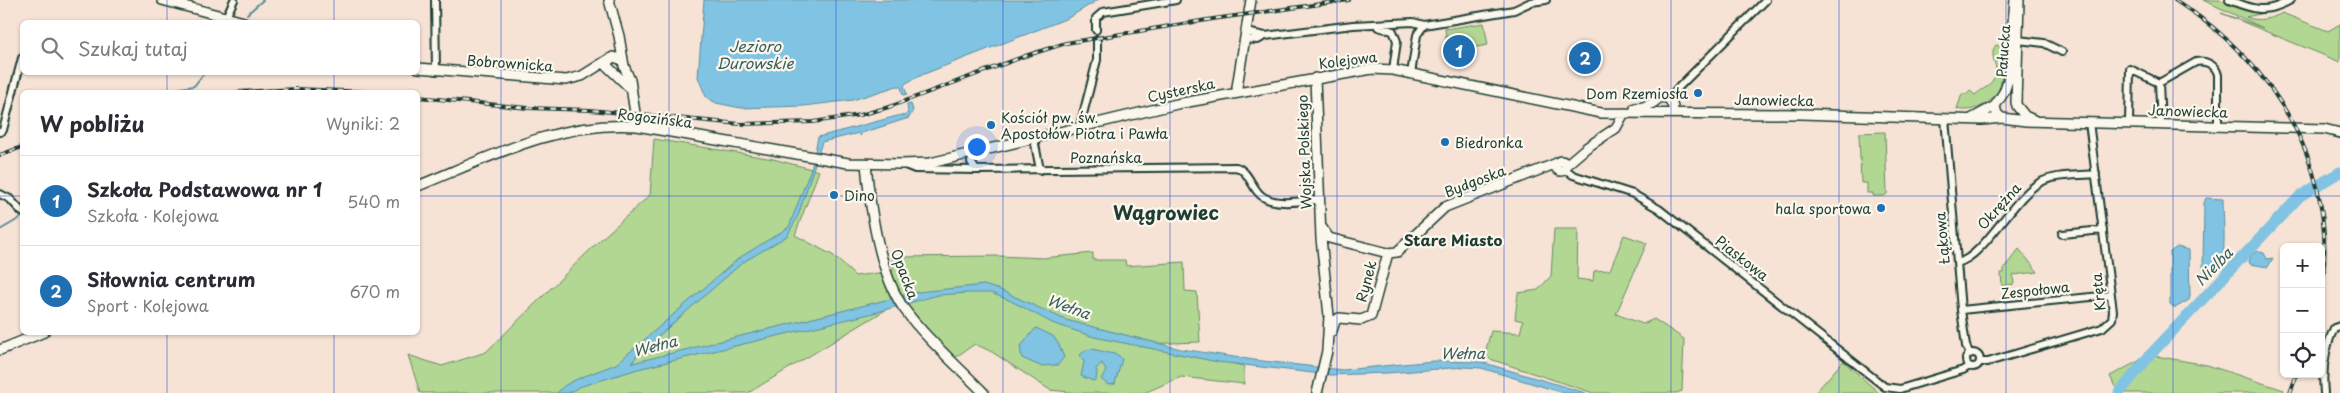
<!DOCTYPE html>
<html lang="pl">
<head>
<meta charset="utf-8">
<style>
	:root { --surface:#fff; --page:#f2f2f3; --text:#2b2b33; --muted:#7c7c81; --line:#e1e1e2; --accent:#1f6fb2 }
	body { margin:0; font-family:"Playpen Sans",sans-serif; background:var(--page); color:var(--text) }
	.controls { position:absolute; right:15px; bottom:15px; display:grid; overflow:hidden; border-radius:8px; box-shadow:0 1px 4px #0004 }
	.controls button { width:45px; height:45px; display:grid; place-items:center; padding:0; border:0; border-bottom:1px solid var(--line); background:var(--surface); color:var(--text); font:25px sans-serif }
	.you { position:absolute; left:976px; top:146px; width:18px; height:18px; margin:-12px; border:4px solid #fff; border-radius:50%; background:#1a73e8; box-shadow:0 0 0 8px #1a73e833 }
	.badge { display:grid; place-items:center; width:32px; height:32px; border-radius:50%; background:var(--accent); color:#fff; font-size:16px; font-weight:700 }
	.pin { position:absolute; translate:-50% -50%; border:2px solid #fff; box-shadow:0 1px 5px #0006 }
	.list { margin:0; padding:0; list-style:none }
	h2 { display:flex; justify-content:space-between; align-items:center; height:65px; margin:0; padding:0 20px; font-size:21px }
	h2 small { font-size:16px; font-weight:400; color:var(--muted) }
	.list li { display:grid; grid-template-columns:32px 1fr auto; gap:15px; align-items:center; box-sizing:border-box; height:90px; padding:0 20px; border-top:1px solid var(--line) }
	.list b { display:block; font-size:19px; white-space:nowrap }
	.list p { margin:0; font-size:16px; white-space:nowrap; color:var(--muted) }
	.list em { font-size:16px; font-style:normal; color:var(--muted) }
	.icon { flex:none; width:28px; height:28px; fill:none; stroke:currentColor; stroke-width:2; stroke-linecap:round; stroke-linejoin:round }
	.map { position:relative; flex:none; width:2340px; height:393px; overflow:hidden }
	.search { position:absolute; background:var(--surface); box-shadow:0 1px 4px #0004; left:20px; top:20px; width:400px; height:55px; display:flex; align-items:center; gap:12px; box-sizing:border-box; padding:0 18px; border-radius:8px; color:var(--muted); font-size:19px }
	.panel { position:absolute; background:var(--surface); box-shadow:0 1px 4px #0004; left:20px; top:90px; width:400px; height:245px; border-radius:8px }
	.map>svg:first-child { display:block }
</style>
</head>
<body>
<div class="map">
<svg width="2340" height="393" viewBox="0 0 2340 393">
	<rect width="100%" height="100%" fill="#f6e3d5"/>
	<filter id="ink" filterUnits="userSpaceOnUse"><feTurbulence type="fractalNoise" baseFrequency=".02" numOctaves="2"/><feDisplacementMap in="SourceGraphic" scale="10" xChannelSelector="R" yChannelSelector="G"/><feConvolveMatrix kernelMatrix="1 2 1 2 8 2 1 2 1" color-interpolation-filters="sRGB"/></filter>
	<g filter="url(#ink)">
		<path fill="#b2d792" stroke="#688a63" d="M2203,0H2221L2260,14L2246,17C2256,22 2273,19 2282,13L2328,31L2340,24V62L2221,13L2263,28Z
			M1484,23L1488,45L1448,52L1445,29Z
			M1996,45L2003,47C2002,59 2003,71 2001,83C1998,101 1974,114 1957,109L1962,94H1967L1970,91L1975,95C1981,89 1989,88 1994,78C2001,67 1987,56 1996,45Z
			M1885,132L1887,194L1884,196H1873V193H1867V183H1861L1859,133Z
			M654,139L773,159L819,171L795,235L834,256L855,276L893,271L892,257L999,256L1043,258L1093,253V260H1125L1126,266L1184,262L1185,291L1197,292L1200,342L1142,344L1244,366V384L1181,377L1144,393H1079L1050,390L992,352L975,344L951,360L905,311L902,300L748,393H420L408,355L442,366L486,352L599,241L650,195Z
			M1554,229H1578L1577,279L1593,281L1594,271L1610,270L1624,235L1647,243L1616,314L1643,324L1654,319L1684,339L1682,391L1676,393H1593L1484,357L1491,331L1520,333L1523,321L1515,319L1518,293L1538,290L1551,276Z
			M2019,249L2038,272L2013,275L2014,284L2002,286L2001,273H2004V268Z
			M2150,355L2207,365L2284,390L2283,393H2118L2110,376Z
			M1843,361L1877,391L1878,393H1815Z"/>
		<path fill="#81c3e2" stroke="#5a8d9c" d="M704,0H1098L1068,18L924,74L906,83L904,86L907,94L903,95L901,87L897,86L853,100L804,106L741,108L716,103L706,97L698,77Z
			M911,104L913,110L909,118L862,133L860,136L859,133L822,142L798,216L787,236L742,263L637,355L632,363L918,292L984,285L1000,290L1066,320L1181,349L1254,360L1343,370L1433,361L1481,362L1586,393H1564L1481,368L1464,367L1387,373L1330,375L1218,362L1094,337L1052,323L1011,301L991,293H969L938,295L870,314L638,369L579,387L569,393H557L564,386L577,379L616,364L739,258L789,227L812,166L818,137L901,115L905,116L908,112L907,105Z
			M2206,198L2223,199C2223,215 2226,246 2222,262C2220,269 2212,275 2205,274L2203,269L2204,203Z
			M2177,247L2189,250L2190,295L2189,300L2175,308L2170,304V252Z
			M2257,251L2264,253L2267,259L2273,258L2268,267L2250,264L2249,261L2252,254Z
			M1036,328L1053,336L1058,343L1064,357L1058,365L1040,366L1022,358L1020,347Z
			M1092,349L1118,355L1122,359L1115,384L1108,385L1101,379L1106,371L1102,363L1096,369L1097,372L1096,380L1093,381L1081,376L1084,362L1080,355L1086,350Z"/>
		<g fill="none" stroke-linecap="round" stroke-linejoin="round">
			<path stroke="#5a8d9c" stroke-width="2" d="M247,14L263,0
				M173,92L181,88L194,86L205,72
				M0,230L22,217"/>
			<path stroke="#81c3e2" stroke-width="11" d="M2119,393L2150,355L2300,196L2340,172"/>
			<g stroke="#1f3d34" stroke-width="10">
				<path id="street" d="M435,0L436,71
					M2229,0C2254,10 2266,14 2291,0
					M226,17L234,0
					M1378,27L1393,31L1397,41L1393,70
					M1096,30V18L1103,12L1176,0
					M1246,32L1265,36L1353,25L1413,22L1424,25
					M1244,39L1258,40L1265,36
					M2018,40L2044,43L2062,52
					M1411,74L1417,35L1424,25L1514,10L1531,2L1546,0
					M2159,83L2196,62C2206,60 2216,65 2218,75V126
					M2159,83L2161,124
					M1668,98L1766,0
					M1945,118L1961,310L1966,346L1970,354
					M2129,123L2130,69L2159,83
					M1081,127V122L1097,60V40
					M0,132L3,130L22,58
					M1034,139L1040,170
					M976,153L971,162L976,170
					M905,165L915,169L976,170L1236,167C1250,171 1252,192 1265,198C1280,206 1304,200 1320,200
					M1565,169L1573,175L1633,194L1659,209L1885,387L1900,389L1963,370L1969,366
					M0,194L10,199L22,212
					M2062,234L2103,230
					M1957,263C1983,258 2013,198 2039,183C2054,174 2079,176 2096,174
					M1961,310L2111,295
					M1966 360a7 7 0 1 1 14 0a7 7 0 1 1-14 0Z
					M1980,362H1988L2102,328L2112,319L2113,311L2089,122
					M2324,393C2322,372 2325,348 2334,328L2340,326"/>
			</g>
			<g stroke="#1f3d34" stroke-width="12">
				<path id="secondary" d="M162,0L244,22
					M609,0L619,36L624,66L630,80L637,126
					M623,60L613,57L608,61L607,66L630,88
					M418,68L566,80L582,76L609,59
					M1315,78L1321,238L1329,316L1327,351L1317,393
					M1238,92L1237,87L1251,0
					M2016,103L2019,0
					M2017,106L2025,116L2034,120
					M1635,108C1645,108 1652,105 1659,98L1665,97L1670,100L1673,107
					M2002,118L1997,114L1995,106L2004,92L2008,80L2015,0
					M1971,119L1995,106
					M1556 166a5 5 0 1 1 10 0a5 5 0 1 1-10 0Z
					M866,164C870,207 879,275 905,310C925,338 960,368 984,393
					M1566,165L1586,148L1616,128L1624,113
					M418,186C487,158 560,120 637,126L848,163L902,164L930,163L1177,104L1372,69L1393,70L1601,113L1801,114L1982,120L2002,118L2026,121L2324,129L2340,133
					M1322,228L1329,238L1388,253L1397,252L1445,207L1557,163
					M1332,331L1335,321L1339,318L1361,320L1371,316L1388,253
					M0,350L44,332"/>
			</g>
			<use href="#street" stroke="#fbf7ec" stroke-width="6"/>
			<use href="#secondary" stroke="#fbf7ec" stroke-width="9"/>
			<g stroke="#1f3d34" stroke-width="4">
				<path id="rail" d="M2175,0C2278,66 2340,170 2321,295
					M238,92L297,89L368,92
					M418,97L528,108L590,110L740,124L813,122L860,115L889,107L1025,56L1066,43L1213,19L1349,0
					M0,155L22,147
					M2290,393L2297,374"/>
			</g>
			<use href="#rail" stroke="#fbf7ec" stroke-width="2" stroke-dasharray="5.5" stroke-linecap="butt"/>
		</g>
	</g>
	<path fill="none" stroke="#1d4ed8" stroke-width="1" stroke-opacity="0.55" d="M167,0V22M334,0V22M501,0V393M669,0V393M836,0V393M1003,0V393M1170,0V393M1337,0V393M1504,0V393M1671,0V393M1839,0V393M2006,0V393M2173,0V393M167,72V92M334,72V92M0,196H22M418,196H2340M167,332V393M334,332V393"/>
	<g fill="#1f6fb2" stroke="#fbf7ec" stroke-width="2">
		<circle cx="1698" cy="93" r="5"/>
		<circle cx="991" cy="125" r="5"/>
		<circle cx="1445" cy="142" r="5"/>
		<circle cx="834" cy="195" r="5"/>
		<circle cx="1881" cy="208" r="5"/>
	</g>
	<g text-anchor="middle" dominant-baseline="central" stroke-width="4.5" stroke-linejoin="round" paint-order="stroke">
		<g font-size="14" fill="#1f3d34" stroke="#fbf7ec">
			<text transform="translate(2003 51) rotate(-86)">Pałucka</text>
			<text transform="translate(1348 60) rotate(-7)">Kolejowa</text>
			<text transform="translate(510 63) rotate(4)">Bobrownicka</text>
			<text transform="translate(1181 90) rotate(-12)">Cysterska</text>
			<text transform="translate(1774 100) rotate(1)">Janowiecka</text>
			<text transform="translate(2188 111) rotate(2)">Janowiecka</text>
			<text transform="translate(655 118) rotate(7)">Rogozińska</text>
			<text transform="translate(1304 152) rotate(-92)">Wojska Polskiego</text>
			<text x="1106" y="157">Poznańska</text>
			<text transform="translate(1475 181) rotate(-21)">Bydgoska</text>
			<text transform="translate(1999 206) rotate(-48)">Okrężna</text>
			<text transform="translate(1942 238) rotate(-95)">Łąkowa</text>
			<text transform="translate(1742 258) rotate(38)">Piaskowa</text>
			<text transform="translate(905 274) rotate(69)">Opacka</text>
			<text transform="translate(1366 281) rotate(-75)">Rynek</text>
			<text transform="translate(2035 290) rotate(-6)">Zespołowa</text>
			<text transform="translate(2098 292) rotate(-96)">Kręta</text>
		</g>
		<g font-size="14" fill="#1f3d34" stroke="#fbf7ec" text-anchor="start">
			<text x="1688" y="93" text-anchor="end">Dom Rzemiosła</text>
			<text x="1001" y="117">Kościół pw. św.<tspan x="1001" dy="16">Apostołów Piotra i Pawła</tspan></text>
			<text x="1455" y="142">Biedronka</text>
			<text x="844" y="195">Dino</text>
			<text x="1871" y="208" text-anchor="end">hala sportowa</text>
		</g>
		<g font-size="15" font-style="italic" fill="#385e60" stroke="#fbf7ec">
			<text x="755" y="45">Jezioro<tspan x="755" dy="17">Durowskie</tspan></text>
			<text transform="translate(2213 266) rotate(-46)">Nielba</text>
			<text transform="translate(1069 306) rotate(20)">Wełna</text>
			<text transform="translate(655 345) rotate(-14)">Wełna</text>
			<text x="1463" y="352">Wełna</text>
		</g>
		<g font-size="15" font-weight="bold" fill="#1f3d34" stroke="#fbf7ec">
			<text x="1453" y="239">Stare Miasto</text>
		</g>
		<g font-size="19" font-weight="bold" fill="#1f3d34" stroke="#fbf7ec">
			<text x="1166" y="212">Wągrowiec</text>
		</g>
	</g>
</svg>
<div class="controls">
<button>+</button>
<button>−</button>
<button><svg class="icon" aria-label="locate" viewBox="0 0 24 24"><circle cx="12" cy="12" r="6"/><path d="M12 2v4M12 18v4M2 12h4M18 12h4"/></svg></button>
</div>
<div class="you"></div>
<div class="pin badge" style="left:1459px;top:51px">1</div>
<div class="pin badge" style="left:1585px;top:58px">2</div>
<div class="search"><svg class="icon" aria-label="search" viewBox="0 0 24 24"><circle cx="10" cy="10" r="6"/><path d="M15 15l6 6"/></svg>Szukaj tutaj</div>
<section class="panel">
<h2>W pobliżu<small>Wyniki: 2</small></h2>
<ul class="list">
<li><span class="badge">1</span><div><b>Szkoła Podstawowa nr 1</b><p>Szkoła · Kolejowa</p></div><em>540 m</em></li>
<li><span class="badge">2</span><div><b>Siłownia centrum</b><p>Sport · Kolejowa</p></div><em>670 m</em></li>
</ul>
</section>
</div>
</body>
</html>
